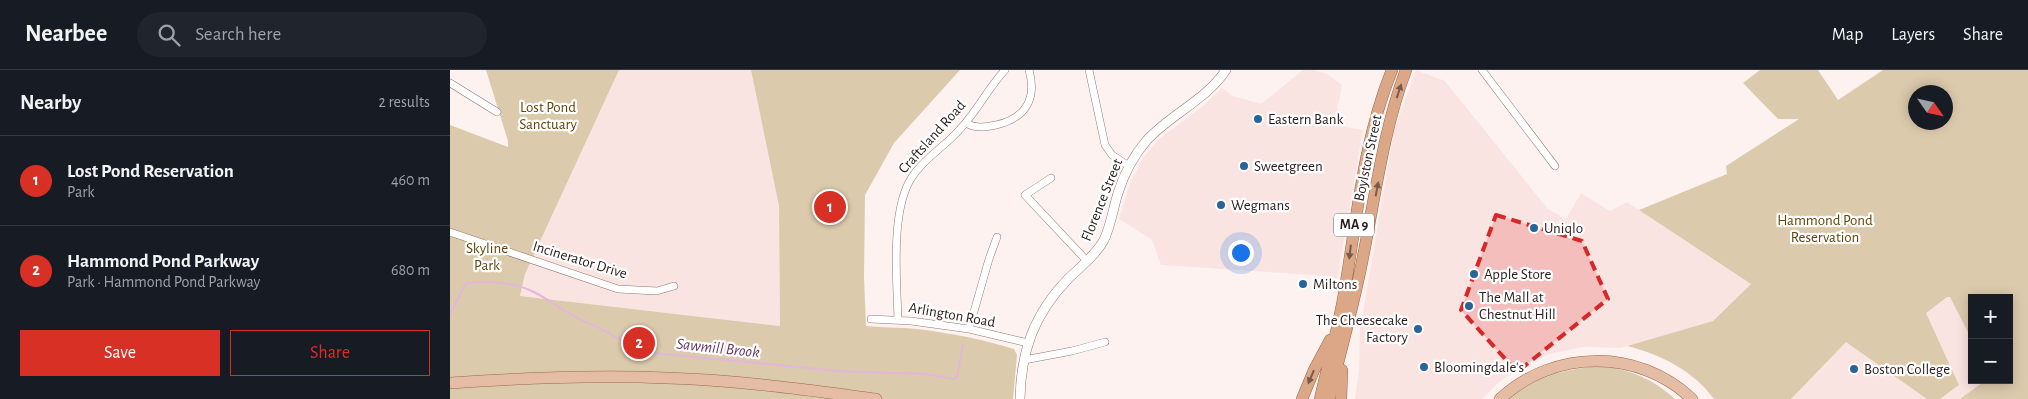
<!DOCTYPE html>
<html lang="en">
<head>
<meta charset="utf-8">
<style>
	:root { --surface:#171b24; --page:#20242c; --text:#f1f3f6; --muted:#9ea1a6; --line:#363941; --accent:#d93025 }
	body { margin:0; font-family:"Alegreya Sans",sans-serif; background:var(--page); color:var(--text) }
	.controls { position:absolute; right:15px; bottom:15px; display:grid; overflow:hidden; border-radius:0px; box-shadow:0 2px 12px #0003 }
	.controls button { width:45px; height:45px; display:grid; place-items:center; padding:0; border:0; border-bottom:1px solid var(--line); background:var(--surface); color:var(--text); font:25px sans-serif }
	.compass { position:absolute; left:1458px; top:15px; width:45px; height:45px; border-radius:50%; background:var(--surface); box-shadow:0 2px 12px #0003; rotate:124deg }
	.you { position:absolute; left:790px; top:182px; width:18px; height:18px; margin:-12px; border:4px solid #fff; border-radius:50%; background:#1a73e8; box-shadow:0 0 0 8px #1a73e833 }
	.badge { display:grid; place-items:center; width:32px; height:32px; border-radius:50%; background:var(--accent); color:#fff; font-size:16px; font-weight:700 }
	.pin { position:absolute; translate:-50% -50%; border:2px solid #fff; box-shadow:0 1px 5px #0006 }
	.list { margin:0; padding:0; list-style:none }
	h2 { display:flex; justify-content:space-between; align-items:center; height:65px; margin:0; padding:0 20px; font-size:21px }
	h2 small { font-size:16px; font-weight:400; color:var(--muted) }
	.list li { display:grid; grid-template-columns:32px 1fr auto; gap:15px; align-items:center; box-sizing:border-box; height:90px; padding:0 20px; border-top:1px solid var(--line) }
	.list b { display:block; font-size:19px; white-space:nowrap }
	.list p { margin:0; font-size:16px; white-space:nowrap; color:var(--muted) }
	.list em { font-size:16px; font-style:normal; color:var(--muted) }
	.actions { display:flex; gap:10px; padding:15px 20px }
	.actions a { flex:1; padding:11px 0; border:1px solid var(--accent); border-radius:0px; text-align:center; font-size:18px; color:var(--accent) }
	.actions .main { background:var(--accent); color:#fff }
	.icon { flex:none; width:28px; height:28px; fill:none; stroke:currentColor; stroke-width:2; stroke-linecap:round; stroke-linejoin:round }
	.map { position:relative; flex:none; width:1578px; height:329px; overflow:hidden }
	header { display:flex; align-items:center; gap:30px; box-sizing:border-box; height:70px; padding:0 25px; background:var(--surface); border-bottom:1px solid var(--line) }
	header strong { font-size:24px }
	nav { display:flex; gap:28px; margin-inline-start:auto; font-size:18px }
	.search { width:350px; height:45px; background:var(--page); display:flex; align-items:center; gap:12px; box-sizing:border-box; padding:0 18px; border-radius:28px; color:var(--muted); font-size:19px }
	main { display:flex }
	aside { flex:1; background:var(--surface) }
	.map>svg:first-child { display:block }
</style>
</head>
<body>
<header>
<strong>Nearbee</strong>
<div class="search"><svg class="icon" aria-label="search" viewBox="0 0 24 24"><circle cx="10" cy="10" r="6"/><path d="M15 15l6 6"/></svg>Search here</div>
<nav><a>Map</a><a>Layers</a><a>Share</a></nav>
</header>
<main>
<aside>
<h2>Nearby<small>2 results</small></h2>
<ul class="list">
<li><span class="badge">1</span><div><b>Lost Pond Reservation</b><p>Park</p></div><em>460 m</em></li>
<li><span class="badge">2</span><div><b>Hammond Pond Parkway</b><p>Park · Hammond Pond Parkway</p></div><em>680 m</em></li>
</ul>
<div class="actions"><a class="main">Save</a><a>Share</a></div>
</aside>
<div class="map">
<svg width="1578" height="329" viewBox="0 0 1578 329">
	<rect width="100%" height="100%" fill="#fef2f1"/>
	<path fill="#fae4e1" d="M169,0H301L329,136L330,256L70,226L75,204Z
		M853,0H864L877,4L892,15L884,55L913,60L886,215L878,206L711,195L702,170L669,149L679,116L693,88L709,69L753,36L772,18L783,26L811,34Z
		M966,0L995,11L1098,139L1116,149L1131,123L1160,141L1177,132L1301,214L1263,251L1170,278L1133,277L1099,284L1067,299L1048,313L1032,329H905L909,299L910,259L944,61Z
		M1495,227H1500L1522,263V310L1571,311L1528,329H1490L1509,315L1473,236Z
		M1398,269L1480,329H1341Z"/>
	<path fill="#dccaac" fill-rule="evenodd" d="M36,0H169L75,204L70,226L330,256L329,136L301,0H510L444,73L415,125L414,207L416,256C433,258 450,257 467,259C500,263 532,269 564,279L567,285L563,329H0V55L58,77V71Z
		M1310,0H1368L1388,30L1433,0H1578V329H1510L1536,310H1559V228H1522V270L1500,227H1497L1476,243L1509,315L1490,329H1477L1396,272L1341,329H1264C1244,301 1210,284 1177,276L1263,251L1301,214L1189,140L1277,104L1276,96L1349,49H1328L1293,13ZM1466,22H1496V52H1466Z
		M1150,296C1180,299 1203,309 1225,329H1058C1087,306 1114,299 1150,296Z"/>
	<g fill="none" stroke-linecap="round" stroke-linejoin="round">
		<path stroke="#e3b6dc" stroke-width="2" d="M0,244L16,213C37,210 64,212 84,222C98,229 110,239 124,246C134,252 145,256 155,261C173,271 183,279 204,283L388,301L475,304L503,309L507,307L513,275"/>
		<g stroke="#907774" stroke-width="8">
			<path id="minor" d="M639,0L655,75L662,85L679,96
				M1032,0L1105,96
				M0,13L47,42
				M516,53C526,59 536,57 546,55C576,48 587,29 579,0
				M601,108L575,125L637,191
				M0,162L168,219L207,221L224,216
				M421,249L461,251L519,259L578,273
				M448,250C447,211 440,140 462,107C475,87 496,76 511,58C528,40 538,18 555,0
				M519,259L539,189L547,167
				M574,290L622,281L655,272"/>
		</g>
		<g stroke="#907774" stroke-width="10">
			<path id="tertiary" d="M570,329C571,281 584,244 618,209C630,197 645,186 654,170C661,155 663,139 668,123C674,104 684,85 697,70C721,44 756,30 776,0"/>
		</g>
		<g stroke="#97684d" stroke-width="12">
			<path id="primary" d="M0,313C72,308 145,305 217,308C287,310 357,320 426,329
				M1050,329C1104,279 1188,278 1242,329"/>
		</g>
		<g stroke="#97684d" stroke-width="12">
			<path id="trunk" d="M852,329L864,300L880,270
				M870,329C878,294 888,259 894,224C907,149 913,71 942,0
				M879,329C890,283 903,238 912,192C925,128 933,61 956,0
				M891,329L892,300"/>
		</g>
		<use href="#minor" stroke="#fff" stroke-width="7"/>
		<use href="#tertiary" stroke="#fff" stroke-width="9"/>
		<use href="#primary" stroke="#e5bda4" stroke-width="11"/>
		<use href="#trunk" stroke="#dca786" stroke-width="11"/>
	</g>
	<defs><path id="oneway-solid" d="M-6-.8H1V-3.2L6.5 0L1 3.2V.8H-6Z" transform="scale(1.25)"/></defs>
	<g fill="#795b4c">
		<use href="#oneway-solid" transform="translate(949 21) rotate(-72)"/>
		<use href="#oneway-solid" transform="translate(927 119) rotate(-79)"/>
		<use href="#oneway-solid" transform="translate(900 182) rotate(97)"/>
		<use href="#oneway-solid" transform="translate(861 307) rotate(113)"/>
	</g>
	<path fill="#d62828" fill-opacity="0.2" stroke="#d62828" stroke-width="4" stroke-dasharray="10 6" stroke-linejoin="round" d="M1046,145L1132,171L1158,229L1067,302L1011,240Z"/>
	<g fill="#28639a" stroke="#fff" stroke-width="2">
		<circle cx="808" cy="49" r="5"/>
		<circle cx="794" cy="96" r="5"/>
		<circle cx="771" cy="135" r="5"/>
		<circle cx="1084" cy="158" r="5"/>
		<circle cx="1024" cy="204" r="5"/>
		<circle cx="853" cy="214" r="5"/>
		<circle cx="1019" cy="236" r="5"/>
		<circle cx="968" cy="259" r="5"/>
		<circle cx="974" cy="297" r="5"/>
		<circle cx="1404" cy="299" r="5"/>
	</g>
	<g text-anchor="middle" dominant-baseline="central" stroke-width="4.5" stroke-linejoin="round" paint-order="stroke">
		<rect fill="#fff" stroke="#686160" stroke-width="1" x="884" y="143.5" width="40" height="23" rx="4"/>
		<g font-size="14" font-weight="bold" fill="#281d1c">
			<text x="904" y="155">MA 9</text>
		</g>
		<g font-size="15" fill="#624507" stroke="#fff">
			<text x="98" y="37">Lost Pond<tspan x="98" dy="17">Sanctuary</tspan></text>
			<text x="1375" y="150">Hammond Pond<tspan x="1375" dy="17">Reservation</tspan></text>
			<text x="37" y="178">Skyline<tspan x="37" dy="17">Park</tspan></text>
		</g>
		<g font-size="15" fill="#281d1c" stroke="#fff" text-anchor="start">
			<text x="818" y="49">Eastern Bank</text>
			<text x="804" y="96">Sweetgreen</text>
			<text x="781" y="135">Wegmans</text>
			<text x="1094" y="158">Uniqlo</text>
			<text x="1034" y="204">Apple Store</text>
			<text x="863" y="214">Miltons</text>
			<text x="1029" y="227">The Mall at<tspan x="1029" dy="17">Chestnut Hill</tspan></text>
			<text x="958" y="250" text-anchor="end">The Cheesecake<tspan x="958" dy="17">Factory</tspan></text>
			<text x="984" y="297">Bloomingdale's</text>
			<text x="1414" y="299">Boston College</text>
		</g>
		<g font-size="15" fill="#281d1c" stroke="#fff">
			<text transform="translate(482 67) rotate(-48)">Craftsland Road</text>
			<text transform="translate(918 88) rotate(-78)">Boylston Street</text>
			<text transform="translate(652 130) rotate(-68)">Florence Street</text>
			<text transform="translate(130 190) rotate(17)">Incinerator Drive</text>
			<text transform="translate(502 245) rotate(10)">Arlington Road</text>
		</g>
		<g font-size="16" font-style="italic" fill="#693363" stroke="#fff">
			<text transform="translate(268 278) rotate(6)">Sawmill Brook</text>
		</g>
	</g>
</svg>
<div class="controls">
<button>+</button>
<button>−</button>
</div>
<svg class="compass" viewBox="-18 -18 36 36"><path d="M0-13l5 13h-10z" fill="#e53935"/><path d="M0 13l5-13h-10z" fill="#9ea1a6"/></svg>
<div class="you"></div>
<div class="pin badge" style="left:380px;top:137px">1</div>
<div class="pin badge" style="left:189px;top:273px">2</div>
</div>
</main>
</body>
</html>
